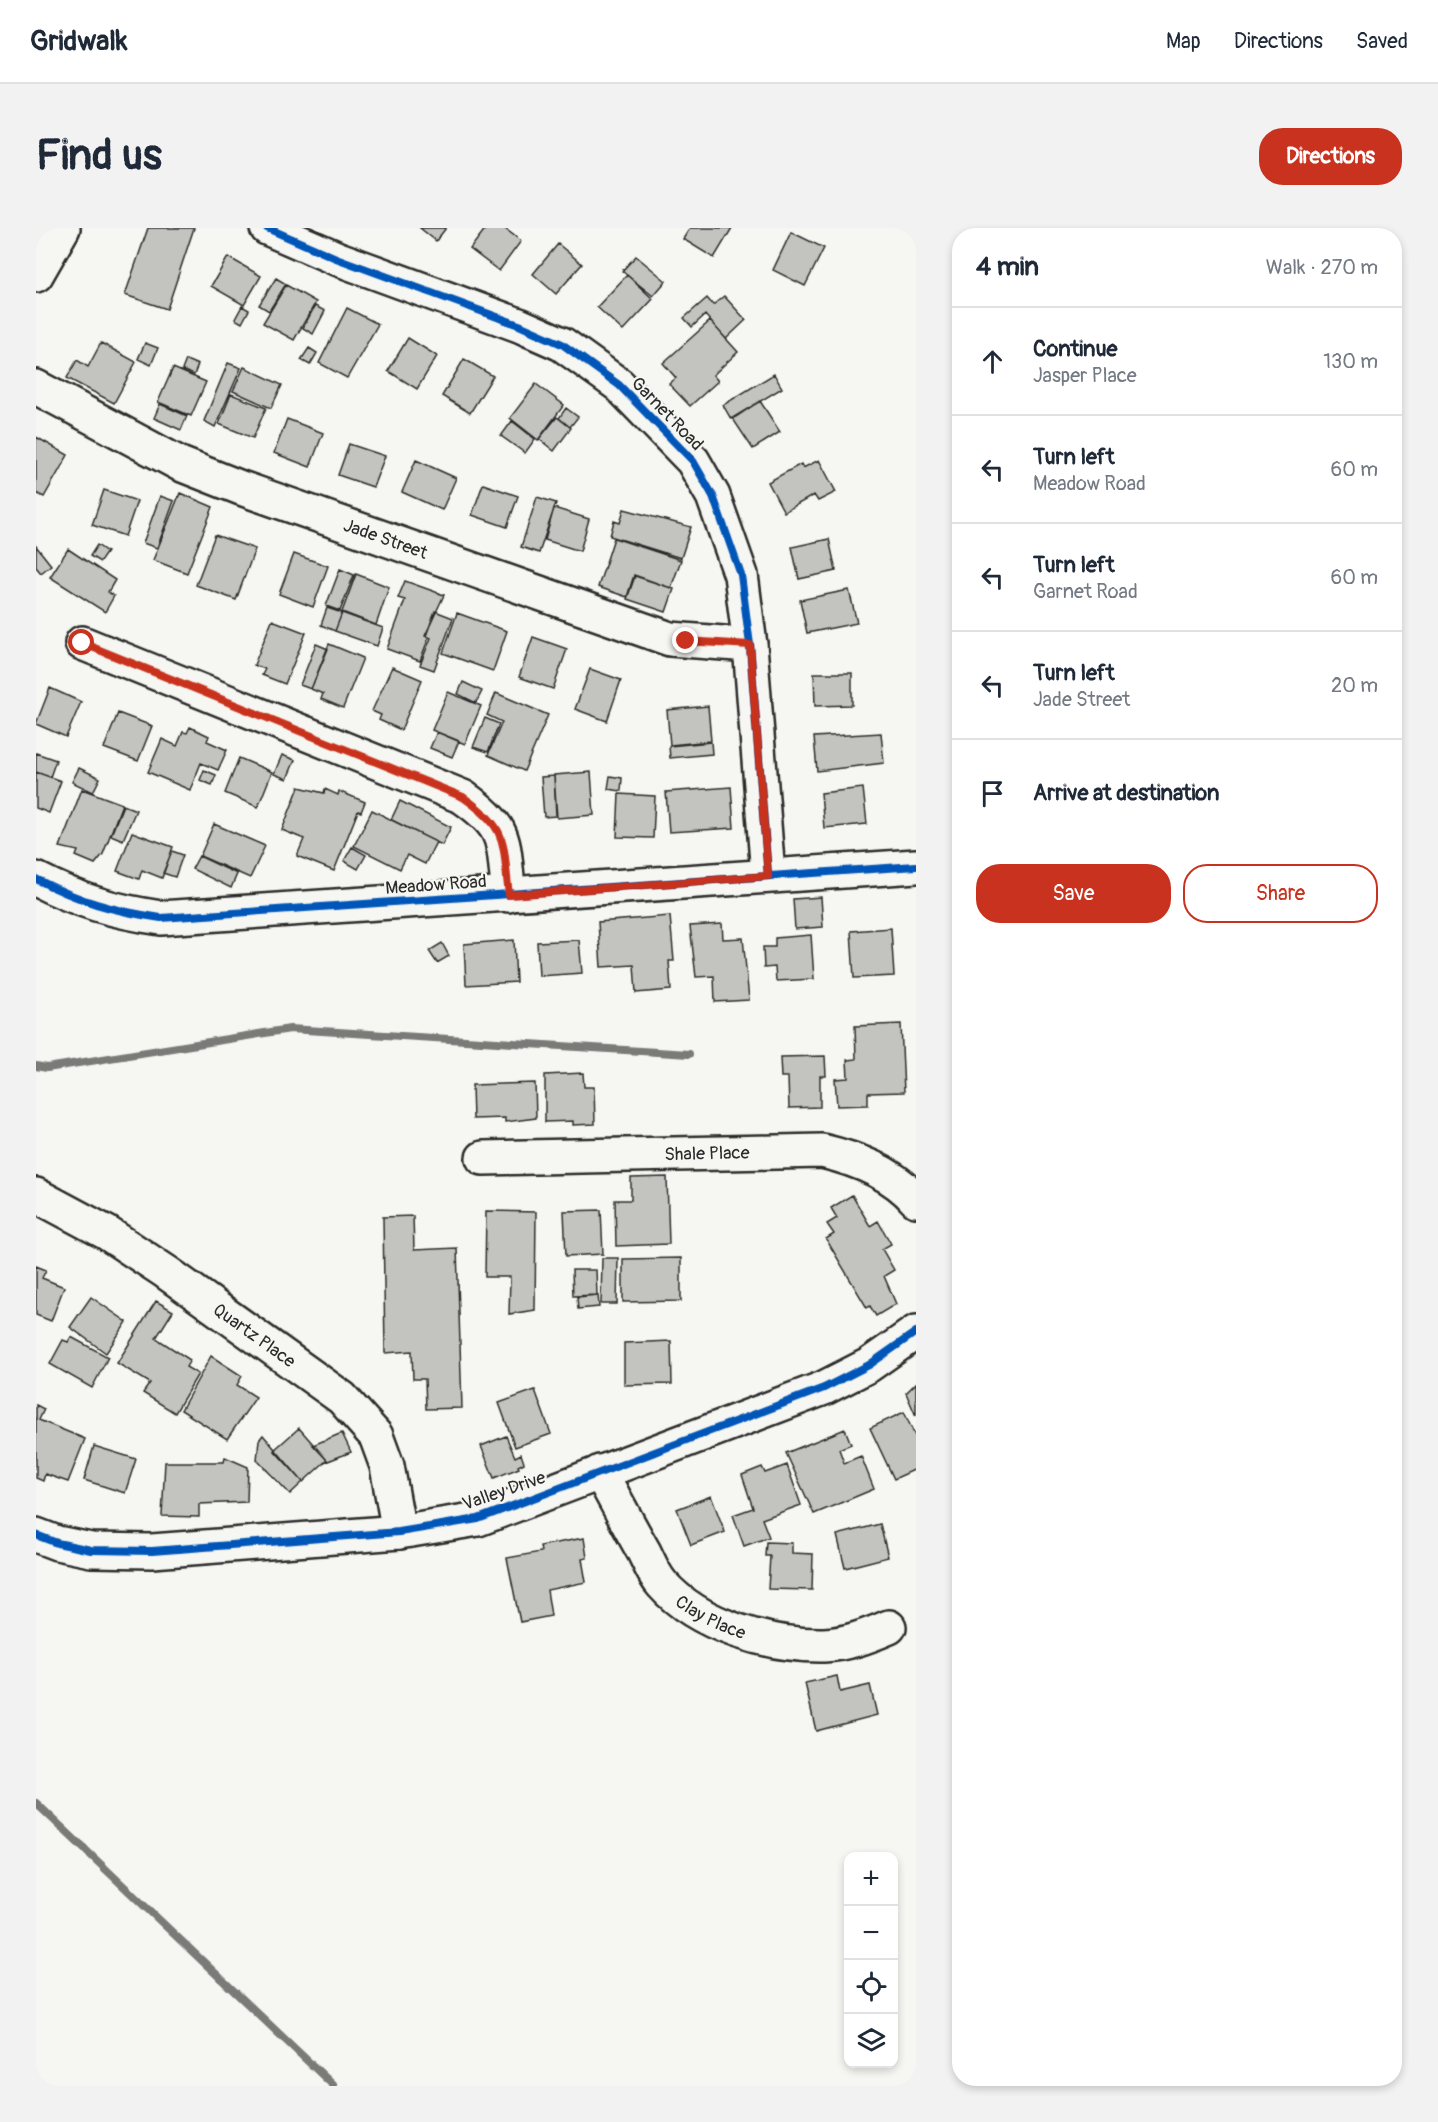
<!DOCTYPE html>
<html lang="en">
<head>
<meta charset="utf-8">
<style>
	:root { --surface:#fff; --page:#f2f2f3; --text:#1f2937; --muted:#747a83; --line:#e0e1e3; --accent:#c8321e }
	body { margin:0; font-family:Pangolin,sans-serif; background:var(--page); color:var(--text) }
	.controls { position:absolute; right:18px; bottom:18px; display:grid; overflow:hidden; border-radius:12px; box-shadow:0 3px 9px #0003 }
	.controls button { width:54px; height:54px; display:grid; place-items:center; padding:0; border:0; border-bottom:2px solid var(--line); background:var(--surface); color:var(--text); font:30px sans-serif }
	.stop { position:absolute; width:18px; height:18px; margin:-14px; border:4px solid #c8321e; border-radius:50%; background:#fff }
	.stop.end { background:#c8321e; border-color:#fff; box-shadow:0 2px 6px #0008 }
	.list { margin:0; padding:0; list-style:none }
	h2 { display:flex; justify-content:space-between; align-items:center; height:78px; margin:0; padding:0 24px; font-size:26px }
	h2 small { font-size:20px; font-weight:400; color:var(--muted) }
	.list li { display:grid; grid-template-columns:39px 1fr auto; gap:18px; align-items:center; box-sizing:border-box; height:108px; padding:0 24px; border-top:2px solid var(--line) }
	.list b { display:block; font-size:22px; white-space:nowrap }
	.list p { margin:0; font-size:20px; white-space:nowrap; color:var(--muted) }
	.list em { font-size:20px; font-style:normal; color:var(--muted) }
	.actions { display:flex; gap:12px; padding:18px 24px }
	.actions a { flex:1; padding:14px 0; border:2px solid var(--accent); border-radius:24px; text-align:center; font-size:21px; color:var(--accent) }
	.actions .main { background:var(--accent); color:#fff }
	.icon { flex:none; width:33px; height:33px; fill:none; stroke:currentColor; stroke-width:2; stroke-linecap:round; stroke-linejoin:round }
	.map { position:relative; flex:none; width:880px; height:1858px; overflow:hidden; border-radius:24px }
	header { display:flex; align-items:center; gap:36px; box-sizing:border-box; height:84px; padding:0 30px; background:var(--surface); border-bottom:2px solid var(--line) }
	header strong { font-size:28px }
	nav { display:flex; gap:33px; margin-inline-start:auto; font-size:21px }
	.intro { display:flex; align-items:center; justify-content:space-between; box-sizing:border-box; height:144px; padding:0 36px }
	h1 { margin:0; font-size:42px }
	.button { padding:15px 27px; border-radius:24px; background:var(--accent); color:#fff; font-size:21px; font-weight:700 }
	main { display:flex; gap:36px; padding:0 36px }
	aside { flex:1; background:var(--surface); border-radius:24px; box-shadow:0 3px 9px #0003 }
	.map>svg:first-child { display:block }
</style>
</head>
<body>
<header>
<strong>Gridwalk</strong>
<nav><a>Map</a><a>Directions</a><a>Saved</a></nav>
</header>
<div class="intro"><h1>Find us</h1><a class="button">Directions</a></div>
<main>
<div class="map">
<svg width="880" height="1858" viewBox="0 0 880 1858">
	<rect width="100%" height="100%" fill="#f6f6f2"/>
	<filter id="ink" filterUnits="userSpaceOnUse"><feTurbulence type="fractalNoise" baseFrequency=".0167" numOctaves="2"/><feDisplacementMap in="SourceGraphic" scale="12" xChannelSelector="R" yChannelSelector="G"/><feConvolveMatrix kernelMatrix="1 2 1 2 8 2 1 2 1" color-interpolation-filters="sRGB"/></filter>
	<g filter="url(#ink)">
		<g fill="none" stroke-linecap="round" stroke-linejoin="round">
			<path stroke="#7a7a78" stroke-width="8" d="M0,838L11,840L254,801L653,826
				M0,1575L297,1857"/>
		</g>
		<path fill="#c3c3c0" stroke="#2b2b2b" stroke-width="1.5" d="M112,0H158L131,81L89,67Z
			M384,0H410L400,13Z
			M450,0H468L485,13L463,43L434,21Z
			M654,0H696L678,30L647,11Z
			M755,4L788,20L769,58L737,42Z
			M522,16L546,36L520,66L497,46Z
			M600,28L630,53L617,68L586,43Z
			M192,29L225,48L208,77L175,58Z
			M591,47L617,71L587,103L561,79Z
			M240,50L250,56L233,83L223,77Z
			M250,57L280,74L258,112L227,95Z
			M688,68L710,92L690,111L669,87L656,99L648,90L671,70L677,77Z
			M206,78L213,82L206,95L199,91Z
			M279,78L289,83L277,106L267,100Z
			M311,80L342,96L311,150L283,135Z
			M674,93L702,124L677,147L682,153L654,178L633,156L640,150L627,135Z
			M372,110L401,128L381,161L352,143Z
			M65,115L100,134L78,175L31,150L41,132L52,139Z
			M109,115L122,120L115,137L102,131Z
			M273,120L281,125L274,137L265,132Z
			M428,131L457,148L434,185L406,168Z
			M150,132L162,137L158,147L146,142Z
			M192,135L205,140L179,199L168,193Z
			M208,139L246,157L235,180L197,163Z
			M137,140L170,154L155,188L122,174Z
			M738,146L746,160L695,191L687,177Z
			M500,156L528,177L502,212L474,190Z
			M195,166L230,180L217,210L183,196Z
			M724,173L744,204L717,221L697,191Z
			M124,176L151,188L145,202L118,190Z
			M530,180L542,189L534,199L523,190Z
			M521,189L535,200L518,223L503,211Z
			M251,191L287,205L274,239L238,225Z
			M476,193L499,211L489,225L465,208Z
			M0,209L32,227L8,269L0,265Z
			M313,216L349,228L337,259L302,247Z
			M380,232L420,250L406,282L366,264Z
			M783,232L800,264L782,273L778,267L748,284L732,254L765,236L767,240Z
			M447,256L482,268L471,299L436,287Z
			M68,262L101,273L89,308L56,297Z
			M144,265L177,279L151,345L117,332Z
			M124,268L138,273L121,320L107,315Z
			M501,269L520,275L503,325L485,319Z
			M518,280L553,291L544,323L509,312Z
			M588,281L655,299L645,330L574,308L578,293L584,295Z
			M179,307L219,321L200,372L160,357Z
			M578,310L645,332L635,360L598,347L591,369L562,359Z
			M793,311L800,343L763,351L756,319Z
			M61,317L71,324L64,334L54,328Z
			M0,318L15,337L5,345L0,339Z
			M32,321L79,352L72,364L78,368L69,384L14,349Z
			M258,326L292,338L277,379L243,366Z
			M304,341L318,347L304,383L290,378Z
			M320,346L353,359L340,397L306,384Z
			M599,348L638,361L630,384L591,371Z
			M369,353L408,367L389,408L393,409L384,433L351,421L369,372L362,370Z
			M813,362L821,395L771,405L764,372Z
			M291,380L306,385L299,403L285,397Z
			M399,383L417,390L398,442L384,437L395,410L390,408Z
			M306,385L347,400L341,418L299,403Z
			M421,385L471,403L457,443L407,425Z
			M236,392L270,405L249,456L226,447L229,441L218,437Z
			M497,409L531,421L517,461L483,449Z
			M280,416L292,421L275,461L264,457Z
			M293,416L327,430L307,480L285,471L287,466L275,461Z
			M356,439L386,452L365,502L343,492L345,487L336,483Z
			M554,441L585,452L571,493L539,481Z
			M778,445H816V477L779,478Z
			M427,454L446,463L440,475L422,466Z
			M14,460L45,474L30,509L0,496Z
			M412,464L445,478L429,516L396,502Z
			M460,465L512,487L488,543L452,527L466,494L451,487Z
			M672,478L675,513L634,517L631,482Z
			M82,485L116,498L102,533L68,520Z
			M449,490L463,496L452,524L437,519Z
			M154,499L173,508L171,513L191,522L182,542L165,535L154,562L112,544L126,511L141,518L147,504L151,505Z
			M401,504L423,513L416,529L394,520Z
			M845,505L848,535L781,543L778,509Z
			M675,514L676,526L634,530L633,518Z
			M0,525L20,532L14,549L0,544Z
			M246,527L259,532L251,551L238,546Z
			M203,530L236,544L222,579L189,565Z
			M43,540L64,550L57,564L36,554Z
			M168,542L180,547L176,557L164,552Z
			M0,544L25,553L13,585L0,580Z
			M555,544L558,587L521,590L518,547Z
			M518,548L520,588L508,589L505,549Z
			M574,548L586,550L585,563L572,561Z
			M263,559L288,565L289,561L302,567L303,563L329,574L325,584L322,583L298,643L261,628L268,611L246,602Z
			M695,559L698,600L633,604L630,564Z
			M827,560L831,596L788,600L785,565Z
			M46,561L86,576L67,626L59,636L40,628L42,623L24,619Z
			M583,566L619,568L617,610L581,609Z
			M364,573L415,599L406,617L355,592Z
			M87,577L100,582L87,612L75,607Z
			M336,582L400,614L389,636L371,627L364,641L318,618Z
			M178,596L229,618L214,650L164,628Z
			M96,604L137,619L126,650L106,642L103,651L81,643Z
			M316,619L330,627L322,641L308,633Z
			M136,623L147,627L139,649L127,645Z
			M163,628L201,646L195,660L156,641Z
			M785,669L787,699L759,701L757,671Z
			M634,688L638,733H633L635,762L600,765L598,737L565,739L562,694Z
			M686,696L687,711L707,710L713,772L679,774L678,748L660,749L654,698Z
			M855,700L858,748L818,750L815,703Z
			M775,707L778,751L740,753L739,739L728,740L727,719H739V710Z
			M478,712L480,754L430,757L428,716Z
			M543,712L546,745L503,748L501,714Z
			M406,715L413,728L401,735L393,723Z
			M865,796L868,864L832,865V877L801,878L799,851L812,850L811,832L820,831L819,798Z
			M789,828L790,848H784V879L753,880L752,849H745L744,829Z
			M547,845L548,859H558L559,896L537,897V893L509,894V847Z
			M499,855L500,890L469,894V890L437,891L436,857Z
			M631,949L633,1016L580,1018L579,972H595V950Z
			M816,967L834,998L842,993L855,1016L846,1021L858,1042L848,1048L860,1076L840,1088L834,1078L831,1080L790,1011L798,1006L791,996L801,990L795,980Z
			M565,982L567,1026L530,1028L528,983Z
			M450,983L500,984L499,1082L473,1086L474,1049H449Z
			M377,988L378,1022L421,1020L426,1180L390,1181L389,1151H377L376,1123L349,1125L347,989Z
			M566,1030H582L581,1076H565Z
			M645,1030V1073L587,1074V1031Z
			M0,1038L10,1042L6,1050L28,1059L15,1093L0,1087Z
			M536,1042H560L561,1067L537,1068Z
			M562,1067L563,1079L542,1081L541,1069Z
			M55,1069L91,1094L70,1125L34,1099Z
			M120,1073L137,1083L120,1110L154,1132L150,1139L162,1146L139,1185L107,1165L114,1155L81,1135Z
			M35,1109L72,1129L56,1160L14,1136L27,1112L32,1114Z
			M635,1113L636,1156L588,1157V1115Z
			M175,1128L206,1148L201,1157L220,1169L191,1211L145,1182Z
			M880,1155V1188L870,1165Z
			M499,1162L515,1206L479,1219L463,1175Z
			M0,1177L8,1181L3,1192L49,1211L32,1254L9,1246L7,1253L0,1250Z
			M868,1184L880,1210V1241L858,1251L834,1200Z
			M263,1200L291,1232L267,1254L238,1222Z
			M809,1201L815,1216L803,1221L808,1235L825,1228L838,1261L778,1286L750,1225Z
			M306,1205L315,1224L292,1233L277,1217Z
			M227,1207L267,1254L254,1266L221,1232L223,1212Z
			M470,1208L479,1229L485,1226L488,1235L482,1238L483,1240L458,1250L445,1218Z
			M58,1218L100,1231L89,1265L48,1252Z
			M189,1229L212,1239L211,1274L163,1276V1289L126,1288L129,1234H188Z
			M751,1237L765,1277L726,1291L733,1309L708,1318L697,1287L717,1280L706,1247L726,1239L729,1245Z
			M675,1268L689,1304L655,1317L641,1281Z
			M844,1296L852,1329L809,1340L801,1307Z
			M548,1310L551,1330L546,1331L550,1354L511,1362L515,1388L484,1394L471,1330L505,1324L504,1318Z
			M730,1314L756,1315V1325L777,1326L776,1362L732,1361L734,1328H729Z
			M801,1448L804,1464L834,1457L841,1487L780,1503L769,1455Z"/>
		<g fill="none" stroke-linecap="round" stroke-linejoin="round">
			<g stroke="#2b2b2b" stroke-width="38">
				<g id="minor">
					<path d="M231,0L300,30L483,97L526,116L583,157L657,233L677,268L705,347L714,417L732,647"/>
					<path d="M0,47L27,0"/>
					<path id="s1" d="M0,159L144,236L205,260L634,411L714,417"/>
					<path d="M46,415L427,569C474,602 466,613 473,667"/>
					<path d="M0,651C43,673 77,683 125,690L880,638"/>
					<path id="s2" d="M447,930L786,923C820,931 856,944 880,972"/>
					<path id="s3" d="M0,967L71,1005L130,1044L306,1170L340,1208L351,1238L363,1304"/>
					<path id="s4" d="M564,1244C579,1271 593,1298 608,1324C613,1334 618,1347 626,1356C663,1398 734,1418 788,1417C811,1416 832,1408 853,1399"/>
					<path d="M0,1307L21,1315L55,1322L116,1323L363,1304L442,1291L788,1160L833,1137L880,1104"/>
				</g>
			</g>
			<use href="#minor" stroke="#f6f6f2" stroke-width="33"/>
			<g stroke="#f6f6f2" stroke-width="11">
				<path id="cycleway" d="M231,0L300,30L483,97L526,116L583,157L657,233L677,268L705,347L714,417L732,647
					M0,651C43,673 77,683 125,690L880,638
					M0,1307L21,1315L55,1322L116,1323L363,1304L442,1291L788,1160L833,1137L880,1104"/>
			</g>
			<use href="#cycleway" stroke="#0057b8" stroke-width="8"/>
		</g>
	</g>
	<g fill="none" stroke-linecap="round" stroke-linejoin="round" filter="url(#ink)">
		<path stroke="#c8321e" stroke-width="8" d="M46,415L427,569C474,602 466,613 473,667L732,648L714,417L650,413"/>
	</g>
	<g text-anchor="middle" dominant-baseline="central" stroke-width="4.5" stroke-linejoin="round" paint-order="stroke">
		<g font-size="18" fill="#2b2b2b" stroke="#f6f6f2">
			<text transform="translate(631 186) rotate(46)">Garnet Road</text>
			<text stroke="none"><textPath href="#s1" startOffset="382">Jade Street</textPath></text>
			<text transform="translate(400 657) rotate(-4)">Meadow Road</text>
			<text stroke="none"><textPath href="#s2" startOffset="224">Shale Place</textPath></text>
			<text stroke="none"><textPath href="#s3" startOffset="260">Quartz Place</textPath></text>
			<text transform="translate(468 1263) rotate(-19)">Valley Drive</text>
			<text stroke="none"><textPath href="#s4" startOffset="188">Clay Place</textPath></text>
		</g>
	</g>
</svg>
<div class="controls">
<button>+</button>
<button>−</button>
<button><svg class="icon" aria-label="locate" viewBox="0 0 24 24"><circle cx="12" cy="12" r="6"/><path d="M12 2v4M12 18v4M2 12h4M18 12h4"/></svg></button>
<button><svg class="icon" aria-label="layers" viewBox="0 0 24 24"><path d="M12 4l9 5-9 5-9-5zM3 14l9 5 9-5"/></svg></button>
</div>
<div class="stop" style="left:46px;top:415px"></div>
<div class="stop end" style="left:650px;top:413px"></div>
</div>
<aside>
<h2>4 min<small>Walk · 270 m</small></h2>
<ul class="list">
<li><svg class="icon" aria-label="ahead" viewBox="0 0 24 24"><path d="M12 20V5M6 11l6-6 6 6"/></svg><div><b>Continue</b><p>Jasper Place</p></div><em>130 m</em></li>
<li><svg class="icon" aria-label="left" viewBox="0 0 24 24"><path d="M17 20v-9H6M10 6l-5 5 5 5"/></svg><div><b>Turn left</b><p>Meadow Road</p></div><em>60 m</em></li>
<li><svg class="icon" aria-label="left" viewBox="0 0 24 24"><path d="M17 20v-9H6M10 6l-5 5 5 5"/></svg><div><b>Turn left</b><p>Garnet Road</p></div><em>60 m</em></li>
<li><svg class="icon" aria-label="left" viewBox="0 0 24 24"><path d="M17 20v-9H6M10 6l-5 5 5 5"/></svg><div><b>Turn left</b><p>Jade Street</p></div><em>20 m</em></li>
<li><svg class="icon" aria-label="arrive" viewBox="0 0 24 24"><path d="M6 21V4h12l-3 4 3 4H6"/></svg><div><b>Arrive at destination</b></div></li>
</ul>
<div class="actions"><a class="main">Save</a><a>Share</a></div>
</aside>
</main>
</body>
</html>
